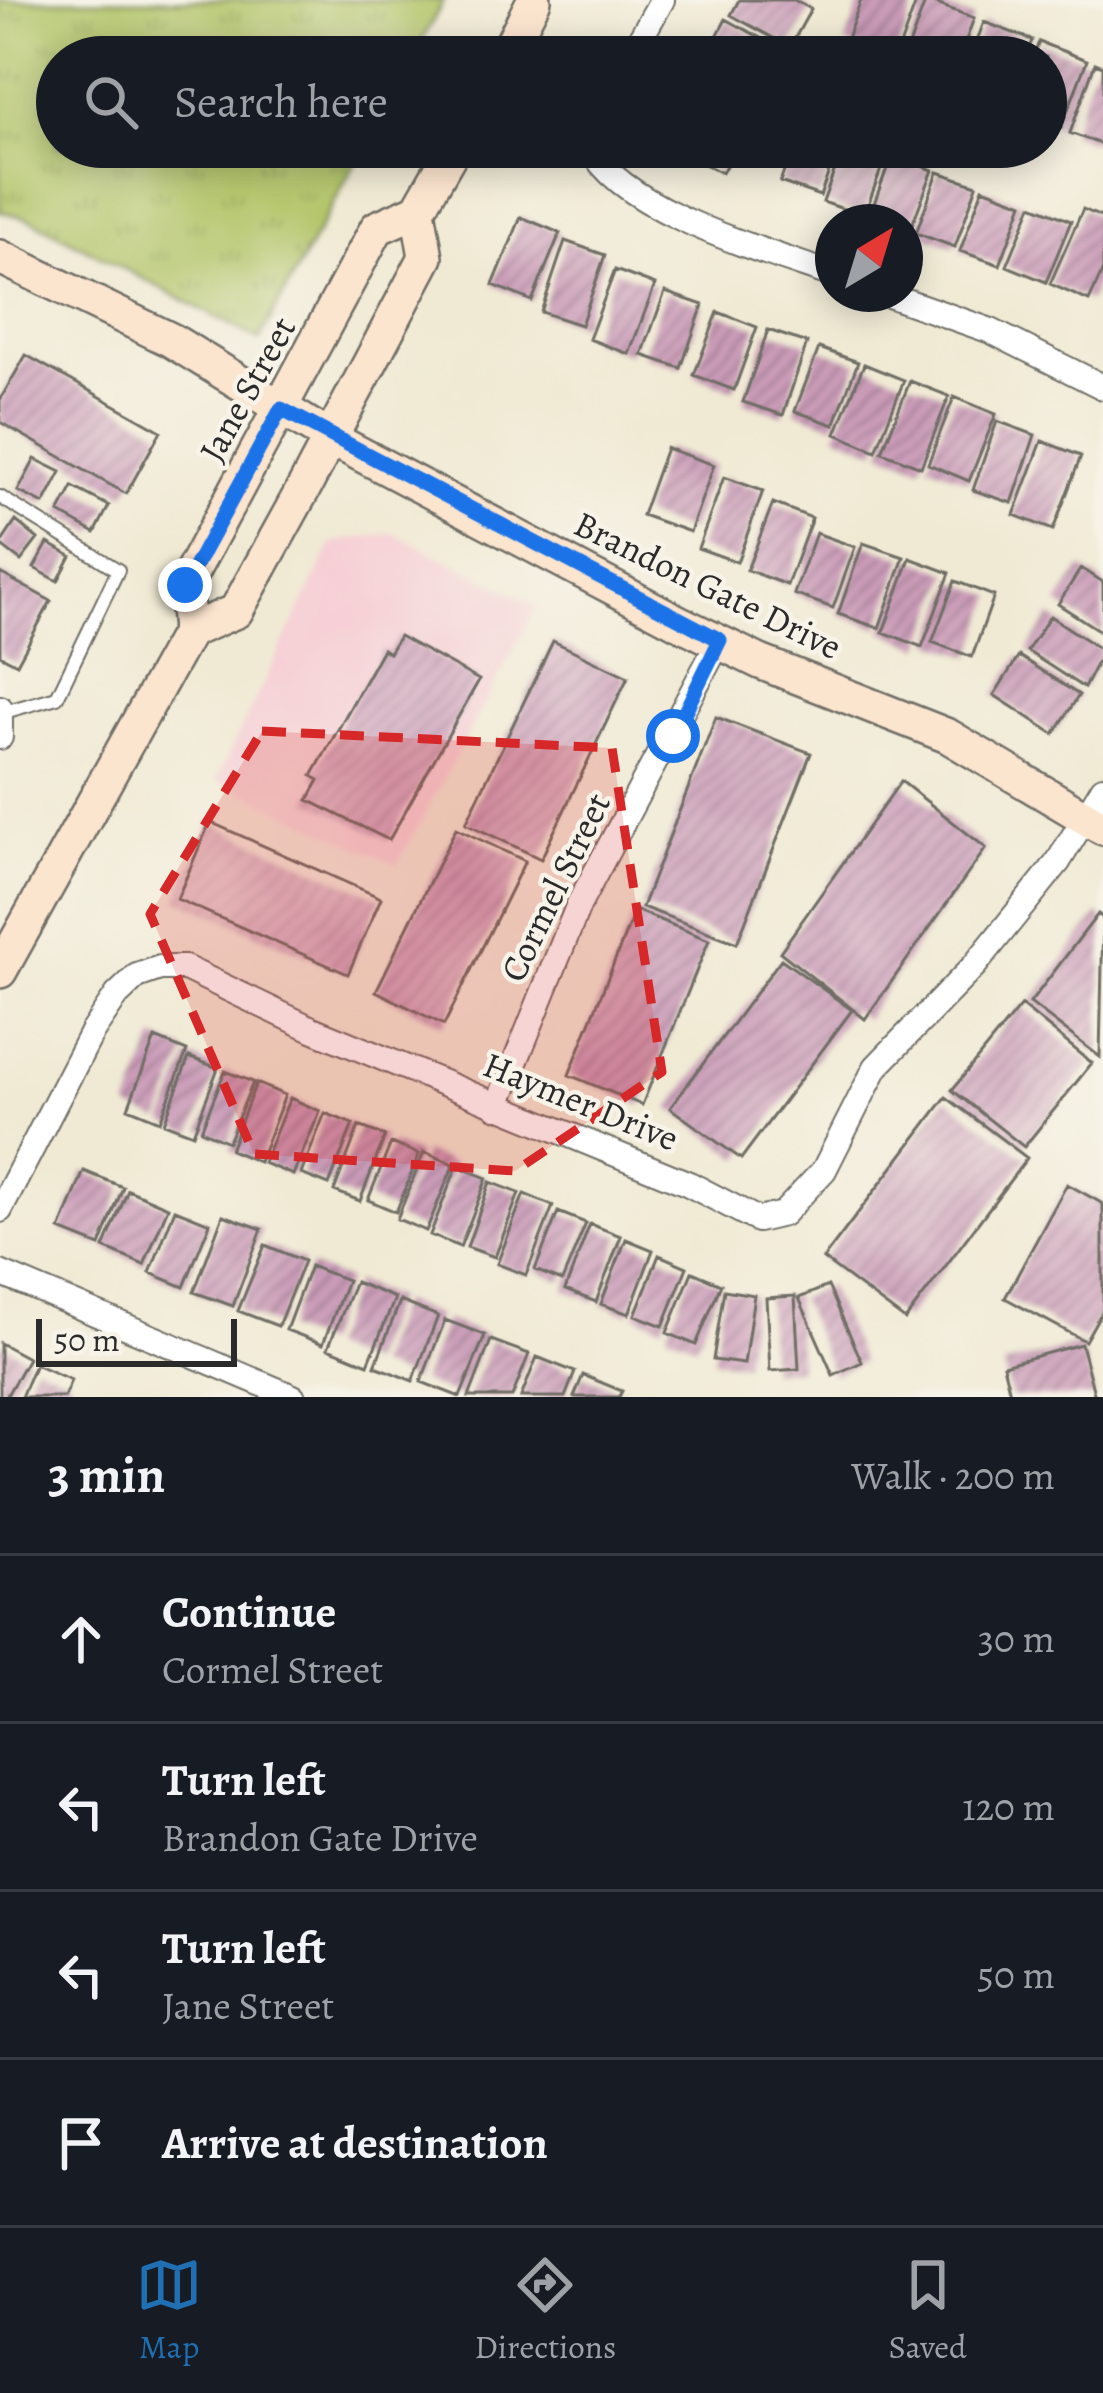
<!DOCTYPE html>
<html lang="en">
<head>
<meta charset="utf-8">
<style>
	:root { --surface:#171b24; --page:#20242c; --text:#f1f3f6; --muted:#9ea1a6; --line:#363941; --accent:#1f6fb2 }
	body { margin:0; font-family:Alegreya,serif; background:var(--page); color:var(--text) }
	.compass { position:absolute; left:815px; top:204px; width:108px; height:108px; border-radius:50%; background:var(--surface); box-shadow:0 6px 30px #0003; rotate:38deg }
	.scale { position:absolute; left:36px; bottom:30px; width:201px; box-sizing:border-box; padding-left:12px; border:6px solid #2b2b2b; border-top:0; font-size:33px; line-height:42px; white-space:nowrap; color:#2b2b2b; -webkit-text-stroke:9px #f7f3e8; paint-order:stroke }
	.stop { position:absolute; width:36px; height:36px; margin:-27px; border:9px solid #1a73e8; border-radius:50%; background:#fff }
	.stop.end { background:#1a73e8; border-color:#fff; box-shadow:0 3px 12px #0008 }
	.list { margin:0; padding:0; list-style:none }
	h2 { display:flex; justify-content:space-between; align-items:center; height:156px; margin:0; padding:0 48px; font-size:51px }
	h2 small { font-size:39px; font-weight:400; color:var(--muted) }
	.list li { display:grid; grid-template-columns:78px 1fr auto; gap:36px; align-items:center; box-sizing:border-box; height:168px; padding:0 48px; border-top:3px solid var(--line) }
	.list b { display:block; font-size:45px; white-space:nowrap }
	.list p { margin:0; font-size:39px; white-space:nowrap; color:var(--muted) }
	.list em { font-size:39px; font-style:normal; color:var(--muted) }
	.icon { flex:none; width:66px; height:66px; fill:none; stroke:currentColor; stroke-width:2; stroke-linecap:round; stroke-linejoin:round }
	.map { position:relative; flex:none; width:1103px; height:1397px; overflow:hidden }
	.search { position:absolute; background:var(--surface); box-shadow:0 6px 30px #0003; left:36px; right:36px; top:36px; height:132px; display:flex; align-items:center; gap:30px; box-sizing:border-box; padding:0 42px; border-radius:66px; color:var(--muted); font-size:45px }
	.sheet { height:828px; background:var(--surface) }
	nav { display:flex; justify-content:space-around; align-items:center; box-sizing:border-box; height:168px; border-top:3px solid var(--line); background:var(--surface); font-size:33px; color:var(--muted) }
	nav a { display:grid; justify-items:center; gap:6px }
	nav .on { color:var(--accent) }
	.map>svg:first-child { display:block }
</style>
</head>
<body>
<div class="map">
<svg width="1103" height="1397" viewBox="0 0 1103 1397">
	<defs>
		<pattern id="grass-tufts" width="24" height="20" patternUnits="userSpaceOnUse" patternTransform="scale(3)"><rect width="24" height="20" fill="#b2c569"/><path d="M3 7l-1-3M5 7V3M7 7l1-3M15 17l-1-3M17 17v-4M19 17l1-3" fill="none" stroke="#99a95b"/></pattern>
		<pattern id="building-hatch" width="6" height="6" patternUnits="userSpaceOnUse" patternTransform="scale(3)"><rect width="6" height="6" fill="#ca9bb8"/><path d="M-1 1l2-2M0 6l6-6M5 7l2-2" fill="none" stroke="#a47f96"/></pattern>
	</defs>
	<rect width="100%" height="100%" fill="#f7f3e8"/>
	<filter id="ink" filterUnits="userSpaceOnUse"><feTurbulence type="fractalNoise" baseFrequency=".00833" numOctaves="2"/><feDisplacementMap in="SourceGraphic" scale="24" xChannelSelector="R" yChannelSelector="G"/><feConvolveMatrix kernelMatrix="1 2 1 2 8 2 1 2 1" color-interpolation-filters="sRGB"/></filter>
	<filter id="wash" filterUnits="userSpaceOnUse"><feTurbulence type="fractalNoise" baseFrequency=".004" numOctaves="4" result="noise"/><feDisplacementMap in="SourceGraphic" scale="48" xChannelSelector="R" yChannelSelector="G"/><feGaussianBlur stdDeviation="2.7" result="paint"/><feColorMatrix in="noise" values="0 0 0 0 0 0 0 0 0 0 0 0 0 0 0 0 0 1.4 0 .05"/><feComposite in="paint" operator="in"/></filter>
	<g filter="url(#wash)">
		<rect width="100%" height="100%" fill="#f0ead4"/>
		<path fill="#f6cfd5" d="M393,533L537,606L397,865L216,780L333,542Z"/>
		<path fill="url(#grass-tufts)" stroke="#6e784a" stroke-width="3" d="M0,0H444L413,57H57V147H364L259,340L30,219L0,211Z"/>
		<g id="blocks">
			<path fill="url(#building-hatch)" d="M739,0H794L811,9L790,47L731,15Z
				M861,0H917L896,57L845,44Z
				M926,0L974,18L960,57H905Z
				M726,19L790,54L788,57H706Z
				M984,22L1032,40L1026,57H971Z
				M1039,42L1087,60L1061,128L1046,123V57H1033Z
				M1095,63L1103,66V145L1070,133Z
				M671,147H736L722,173Z
				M793,147H838L820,196L780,182Z
				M843,147H889L864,216L823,202Z
				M892,155L933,170L909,233L905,222L869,217Z
				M938,172L977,185L955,247L916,233Z
				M983,188L1023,203L1000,265L960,251Z
				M1032,205L1071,221L1046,282L1007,266Z
				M1083,209L1103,218V270L1089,301L1050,284Z
				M521,217L560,233L532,301L493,285Z
				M565,241L605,255L581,325L541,312Z
				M615,270L655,285L629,354L589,339Z
				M665,292L703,305L681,368L642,355Z
				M718,312L757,327L734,390L694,375Z
				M768,330L807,343L783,415L743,402Z
				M819,348L858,362L834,425L795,411Z
				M26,355L161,431L126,494L0,422V400Z
				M864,364L904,380L876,451L836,434Z
				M910,381L949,396L921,467L882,452Z
				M954,397L996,414L969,481L928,464Z
				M997,421L1035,435L1012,503L973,490Z
				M1042,441L1081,456L1053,530L1014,515Z
				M666,448L714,465L690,532L642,515Z
				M35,459L61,472L44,504L18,491Z
				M724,477L763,491L737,562L698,548Z
				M73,487L109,506L95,533L59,513Z
				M773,503L812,518L787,585L747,570Z
				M16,521L38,539L21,561L0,545Z
				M816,533L855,547L833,608L794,594Z
				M48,543L71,556L58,581L34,568Z
				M863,543L904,557L879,628L838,614Z
				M910,558L950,573L922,647L883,632Z
				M1081,568L1103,582V633L1058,604Z
				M0,573L51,601L17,664L0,655Z
				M955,581L994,596L972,657L932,642Z
				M1050,616L1103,651L1084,688L1027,651Z
				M399,636L479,680L389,840L308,800L319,780L312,776L383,649L389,653Z
				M553,641L628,677L541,859L466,823Z
				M1019,656L1079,695L1054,734L994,695Z
				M716,717L811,753L737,943L642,907Z
				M901,781L986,848L865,1019L780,952Z
				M210,822L381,898L348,974L177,899Z
				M456,828L525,861L444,1025L376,991Z
				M635,910L709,940L642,1105L569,1075Z
				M1098,914L1103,918L1100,1057L1030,1003Z
				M781,959L852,1010L741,1159L670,1108Z
				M1021,1005L1092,1063L1024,1147L952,1090Z
				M155,1038L187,1051L160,1121L128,1108Z
				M189,1057L218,1068L193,1134L164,1123Z
				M225,1071L253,1082L228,1142L201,1130Z
				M256,1083L285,1095L259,1162L230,1150Z
				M946,1097L1027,1158L905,1320L823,1259Z
				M290,1098L320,1111L293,1175L263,1163Z
				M325,1113L353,1124L329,1185L301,1174Z
				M359,1126L385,1136L360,1201L334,1191Z
				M391,1143L419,1154L396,1212L368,1200Z
				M424,1152L454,1164L426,1231L397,1219Z
				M457,1166L487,1178L460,1247L430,1235Z
				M84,1171L123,1187L100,1246L60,1230Z
				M490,1182L519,1193L495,1257L467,1247Z
				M1067,1184L1103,1204V1309L1085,1341L1005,1298Z
				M128,1190L168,1207L144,1265L104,1248Z
				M524,1194L553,1206L526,1275L497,1264Z
				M175,1209L210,1223L184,1287L150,1273Z
				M558,1212L586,1223L562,1281L535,1270Z
				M223,1215L262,1229L233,1306L194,1292Z
				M590,1224L621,1236L596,1302L565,1290Z
				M626,1239L653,1250L629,1314L601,1304Z
				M265,1245L304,1261L278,1326L238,1311Z
				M659,1255L687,1267L663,1326L635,1315Z
				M310,1266L347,1280L323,1344L286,1330Z
				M692,1272L721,1284L696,1345L667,1333Z
				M355,1282L395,1298L368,1364L328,1348Z
				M828,1286L862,1362L833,1375L799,1298Z
				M724,1290L754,1295L744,1364L713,1360Z
				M795,1296L799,1369L770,1371L766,1298Z
				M400,1301L438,1316L413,1381L375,1366Z
				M445,1320L485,1335L460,1397L421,1382Z
				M491,1340L529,1354L512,1397H469Z
				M0,1343L28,1358L6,1397H0Z
				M1081,1344L1095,1397H1011L1003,1365Z
				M537,1357L575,1372L565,1397H521Z
				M35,1364L71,1380L64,1397H21Z
				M583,1375L622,1391L619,1397H574Z"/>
		</g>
	</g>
	<g filter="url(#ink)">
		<use href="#blocks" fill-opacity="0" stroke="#706e66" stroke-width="3"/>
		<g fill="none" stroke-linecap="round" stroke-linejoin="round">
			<g stroke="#706e66" stroke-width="16">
				<path id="lane" d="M0,497L118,570L57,697L4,712"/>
			</g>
			<g stroke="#706e66" stroke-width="28">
				<path id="street" d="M630,57L662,0
					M591,147C619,210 770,253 833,275
					M886,294L991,331L1103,387
					M0,708V737
					M497,1107L579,904L720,640
					M0,1210L92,1032L117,995L137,976L160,968H185L312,1029L689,1184L758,1220L783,1214L824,1170L876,1067L975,965L1058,862L1103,788
					M0,1273L293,1397"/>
			</g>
			<g stroke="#706e66" stroke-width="38">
				<path id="secondary" d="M505,57L534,0
					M0,257L171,340L330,438L678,622L760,662L948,736L1103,828
					M189,631L236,611L306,484L426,257L418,210
					M0,971L189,631L185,585L377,228L418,210L454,147"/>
			</g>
			<use href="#lane" stroke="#fff" stroke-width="12"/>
			<use href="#street" stroke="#fff" stroke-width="24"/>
			<use href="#secondary" stroke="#fce5cf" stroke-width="33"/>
		</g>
	</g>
	<g fill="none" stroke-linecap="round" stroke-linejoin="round" filter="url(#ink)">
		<path stroke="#1a73e8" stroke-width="15" d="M185,585L281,409L720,640L673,736"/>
	</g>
	<path fill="#d62828" fill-opacity="0.2" stroke="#d62828" stroke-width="9" stroke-dasharray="24 15" stroke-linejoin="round" d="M262,731L612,748L662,1072L515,1171L254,1154L150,914Z"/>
	<g text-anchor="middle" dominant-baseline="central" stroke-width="9" stroke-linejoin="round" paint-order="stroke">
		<g font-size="36" fill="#2b2b2b" stroke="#f7f3e8">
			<text transform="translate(247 389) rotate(-61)">Jane Street</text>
			<text transform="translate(708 585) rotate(26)">Brandon Gate Drive</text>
			<text transform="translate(555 887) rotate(-64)">Cormel Street</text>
			<text transform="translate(581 1101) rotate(22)">Haymer Drive</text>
		</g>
	</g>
</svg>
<svg class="compass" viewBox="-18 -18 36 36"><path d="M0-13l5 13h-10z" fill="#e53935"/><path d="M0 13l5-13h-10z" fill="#9ea1a6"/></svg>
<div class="scale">50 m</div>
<div class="stop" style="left:673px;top:736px"></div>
<div class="stop end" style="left:185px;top:585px"></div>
<div class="search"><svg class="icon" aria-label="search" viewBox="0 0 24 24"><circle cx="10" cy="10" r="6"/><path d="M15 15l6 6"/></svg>Search here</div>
</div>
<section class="sheet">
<h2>3 min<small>Walk · 200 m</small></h2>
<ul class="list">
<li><svg class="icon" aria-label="ahead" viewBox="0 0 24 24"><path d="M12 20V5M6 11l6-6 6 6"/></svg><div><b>Continue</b><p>Cormel Street</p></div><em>30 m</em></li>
<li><svg class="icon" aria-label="left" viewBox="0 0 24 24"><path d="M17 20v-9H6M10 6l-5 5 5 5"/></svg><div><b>Turn left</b><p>Brandon Gate Drive</p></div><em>120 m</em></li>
<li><svg class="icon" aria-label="left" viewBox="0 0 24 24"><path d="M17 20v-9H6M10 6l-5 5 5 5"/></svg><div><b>Turn left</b><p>Jane Street</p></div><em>50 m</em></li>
<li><svg class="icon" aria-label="arrive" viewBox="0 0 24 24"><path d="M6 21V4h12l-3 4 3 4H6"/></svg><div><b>Arrive at destination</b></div></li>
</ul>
</section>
<nav>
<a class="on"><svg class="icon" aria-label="map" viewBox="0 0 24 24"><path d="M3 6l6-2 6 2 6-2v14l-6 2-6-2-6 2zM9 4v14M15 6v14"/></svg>Map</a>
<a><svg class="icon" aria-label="directions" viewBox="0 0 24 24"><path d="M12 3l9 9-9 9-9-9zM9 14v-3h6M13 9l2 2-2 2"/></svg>Directions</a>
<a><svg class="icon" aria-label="saved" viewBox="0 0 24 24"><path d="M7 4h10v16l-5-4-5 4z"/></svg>Saved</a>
</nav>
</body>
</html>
